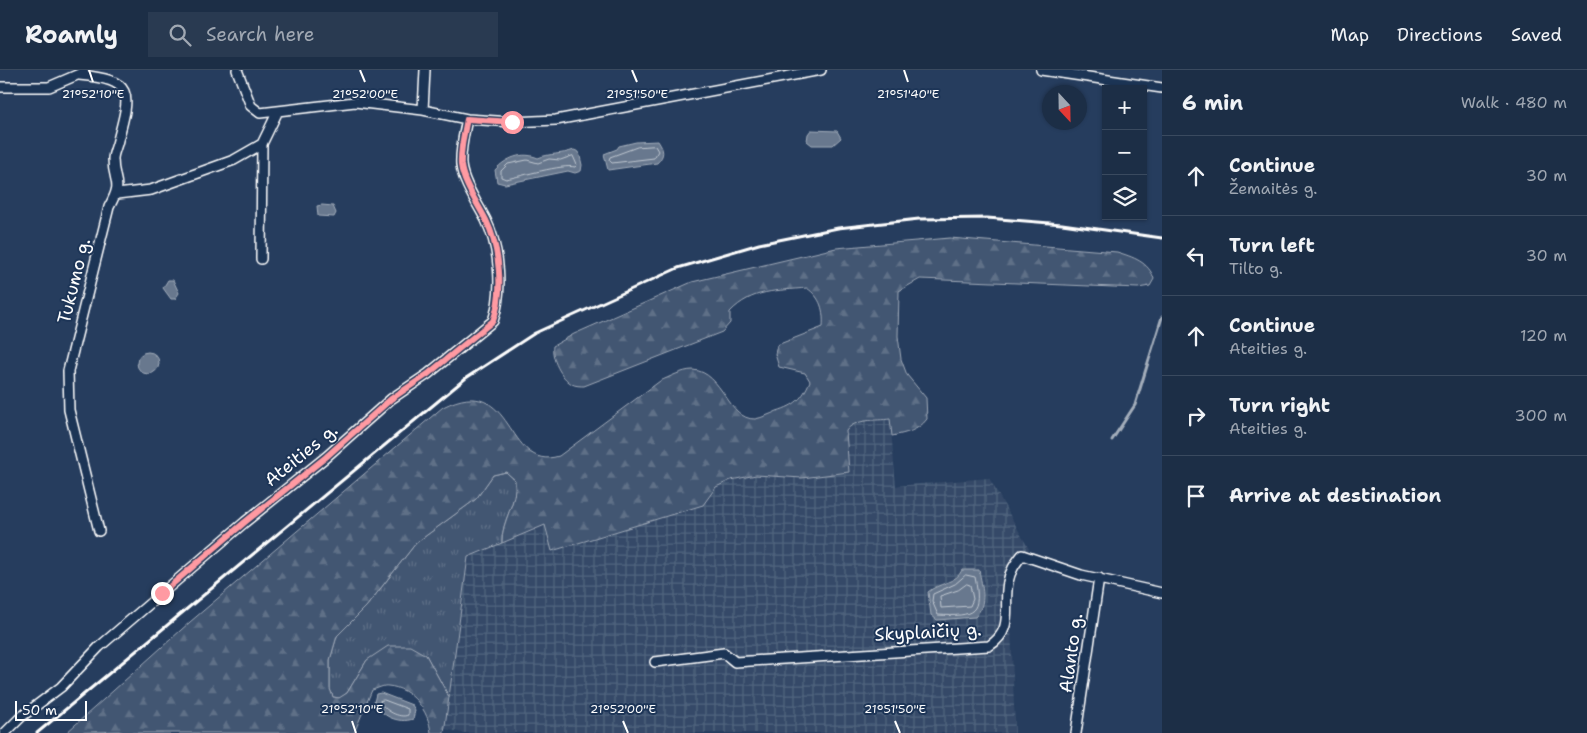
<!DOCTYPE html>
<html lang="en">
<head>
<meta charset="utf-8">
<style>
	:root { --surface:#1c2e46; --page:#293a51; --text:#f1f3f6; --muted:#a0a8b3; --line:#3a4a5f }
	body { margin:0; font-family:"Shantell Sans",sans-serif; background:var(--page); color:var(--text) }
	.controls { position:absolute; right:15px; top:15px; display:grid; overflow:hidden; border-radius:0px; box-shadow:0 1px 4px #0004 }
	.controls button { width:45px; height:45px; display:grid; place-items:center; padding:0; border:0; border-bottom:1px solid var(--line); background:var(--surface); color:var(--text); font:25px sans-serif }
	.compass { position:absolute; left:1042px; top:15px; width:45px; height:45px; border-radius:50%; background:var(--surface); box-shadow:0 1px 4px #0004; rotate:158deg }
	.scale { position:absolute; left:15px; bottom:12px; width:72px; box-sizing:border-box; padding-left:5px; border:2px solid #fff; border-top:0; font-size:14px; line-height:18px; white-space:nowrap; color:#fff; -webkit-text-stroke:4px #1d3557; paint-order:stroke }
	.stop { position:absolute; width:15px; height:15px; margin:-11px; border:4px solid #ff9aa2; border-radius:50%; background:#fff }
	.stop.end { background:#ff9aa2; border-color:#fff; box-shadow:0 1px 5px #0008 }
	.list { margin:0; padding:0; list-style:none }
	h2 { display:flex; justify-content:space-between; align-items:center; height:65px; margin:0; padding:0 20px; font-size:21px }
	h2 small { font-size:16px; font-weight:400; color:var(--muted) }
	.list li { display:grid; grid-template-columns:32px 1fr auto; gap:15px; align-items:center; box-sizing:border-box; height:80px; padding:0 20px; border-top:1px solid var(--line) }
	.list b { display:block; font-size:19px; white-space:nowrap }
	.list p { margin:0; font-size:16px; white-space:nowrap; color:var(--muted) }
	.list em { font-size:16px; font-style:normal; color:var(--muted) }
	.icon { flex:none; width:28px; height:28px; fill:none; stroke:currentColor; stroke-width:2; stroke-linecap:round; stroke-linejoin:round }
	.map { position:relative; flex:none; width:1162px; height:663px; overflow:hidden }
	header { display:flex; align-items:center; gap:30px; box-sizing:border-box; height:70px; padding:0 25px; background:var(--surface); border-bottom:1px solid var(--line) }
	header strong { font-size:24px }
	nav { display:flex; gap:28px; margin-inline-start:auto; font-size:18px }
	.search { width:350px; height:45px; background:var(--page); display:flex; align-items:center; gap:12px; box-sizing:border-box; padding:0 18px; border-radius:0px; color:var(--muted); font-size:19px }
	main { display:flex }
	aside { flex:1; background:var(--surface) }
	.map>svg:first-child { display:block }
</style>
</head>
<body>
<header>
<strong>Roamly</strong>
<div class="search"><svg class="icon" aria-label="search" viewBox="0 0 24 24"><circle cx="10" cy="10" r="6"/><path d="M15 15l6 6"/></svg>Search here</div>
<nav><a>Map</a><a>Directions</a><a>Saved</a></nav>
</header>
<main>
<div class="map">
<svg width="1162" height="663" viewBox="0 0 1162 663">
	<defs>
		<pattern id="industrial-grid" width="8" height="8" patternUnits="userSpaceOnUse" patternTransform="scale(1.25)"><rect width="8" height="8" fill="#344a68"/><path d="M0 4h8M4 0v8" fill="none" stroke="#52657f"/></pattern>
		<pattern id="grass-tufts" width="24" height="20" patternUnits="userSpaceOnUse" patternTransform="scale(1.25)"><rect width="24" height="20" fill="#425672"/><path d="M3 7l-1-3M5 7V3M7 7l1-3M15 17l-1-3M17 17v-4M19 17l1-3" fill="none" stroke="#5e6f87"/></pattern>
		<pattern id="forest-firs" width="22" height="20" patternUnits="userSpaceOnUse" patternTransform="scale(1.25)"><rect width="22" height="20" fill="#425672"/><path d="M5 1l3.5 6h-7zM16 11l3.5 6h-7z" fill="#5e6f87"/></pattern>
	</defs>
	<rect width="100%" height="100%" fill="#263d5e"/>
	<filter id="ink" filterUnits="userSpaceOnUse"><feTurbulence type="fractalNoise" baseFrequency=".02" numOctaves="2"/><feDisplacementMap in="SourceGraphic" scale="10" xChannelSelector="R" yChannelSelector="G"/><feConvolveMatrix kernelMatrix="1 2 1 2 8 2 1 2 1" color-interpolation-filters="sRGB"/></filter>
	<g filter="url(#ink)">
		<path fill="url(#industrial-grid)" d="M890,349L896,416L989,408L1029,479L1012,510L1010,528L1015,663H463L445,659L468,487L545,455L553,481L703,435L716,417L731,410L756,405L802,408L849,402L846,360L849,356L858,352Z"/>
		<path fill="url(#grass-tufts)" stroke="#a0aab8" d="M506,402L515,410C518,433 501,450 502,473L468,487L449,627L426,585L367,590L347,623L340,628L333,627L330,619V590L337,566L366,537L416,473L476,429L493,405Z"/>
		<path fill="url(#forest-firs)" stroke="#a0aab8" d="M950,168L1117,182C1133,187 1149,192 1154,209L1150,216L1138,218L920,209L899,221L898,266L901,289L907,305L926,328L927,349C918,361 906,363 892,366L890,349C876,351 855,348 846,361L849,402L802,408L756,405L731,410L716,417L703,435L552,481L545,455L502,473C501,450 518,433 515,410L506,402L493,405L476,429L416,473L366,537L337,566L330,590V619L333,627L339,628L347,623L367,590L388,576H410L426,585L449,627L444,663H431C429,641 412,618 388,616C383,615 377,619 372,620L354,663H124L119,661L66,663L190,552L443,337C516,300 504,403 559,386L660,311C670,307 682,300 693,300C723,302 728,350 755,349C761,348 771,344 777,341C796,335 802,329 810,311L805,303L779,297L775,284L777,275L823,257C824,240 821,228 807,218C777,221 752,219 730,242V253L722,262L584,316C581,316 575,316 572,314C561,308 551,288 553,276L574,264L692,212L836,178Z"/>
		<path fill="#67788e" stroke="#a4aebb" d="M811,60L837,61L841,68L833,75H812L807,71L808,64Z
			M658,71C664,80 665,85 657,93L608,100L604,84L617,79L619,76L636,72Z
			M574,80L579,82L582,95L581,101L575,103L568,101L505,114L497,112L495,100C506,88 522,81 538,88C550,83 561,85 574,80Z
			M322,135L333,136L336,143L334,147L318,146L317,136Z
			M168,210H173L179,223L175,229H171L163,218Z
			M137 293a11 11 0 1 1 22 0a11 11 0 1 1-22 0Z
			M962,500H979C982,517 988,533 975,547L937,550L931,545L928,522C938,513 957,513 962,500Z
			M381,623L412,635L415,640L413,649C398,654 381,646 374,632L376,624Z"/>
		<g fill="none" stroke-linecap="round" stroke-linejoin="round">
			<path stroke="#c2c9d2" stroke-width="1" d="M655,76L658,81L654,88L612,93L609,90L610,87L637,77Z
				M573,86L577,95L575,97C562,94 522,106 506,109L501,107V101L508,94L527,90L538,93L549,89L560,90Z
				M966,505L975,507C982,543 975,547 938,545L932,531L933,524L955,514Z
				M967,514L970,515L973,529L970,536L941,538L940,526L958,520Z
				M384,630L408,639V645C400,649 383,640 380,631Z"/>
			<path stroke="#a4aebb" stroke-width="3" d="M1112,370L1135,335L1162,247"/>
			<g stroke="#fff" stroke-width="12">
				<path id="street" d="M237,0L251,36L260,43L355,32L423,40L467,49L512,52L556,50L821,0
					M1041,0L1162,18
					M79,5C134,10 131,22 118,70C117,76 113,83 113,89C113,114 124,110 109,137L68,301L69,340L99,461
					M0,17H49L84,2
					M423,40L425,0
					M117,124L151,120L234,90L262,74L278,41
					M261,189L262,74
					M655,592L724,583L735,592L989,576C1015,560 1003,537 1008,512C1010,501 1015,494 1022,485L1081,505L1162,523
					M5,663L21,647L61,617L99,577L245,452L326,387L391,329L428,304L493,251C503,222 500,179 486,150C478,134 463,113 461,95C460,79 464,64 467,49
					M1076,663L1099,508"/>
			</g>
			<use href="#street" stroke="#1d3557" stroke-width="9"/>
			<path stroke="#fff" stroke-width="3" d="M37,663L466,308L535,263L678,198L759,174L838,158L919,149L987,148L1062,154L1162,168"/>
		</g>
	</g>
	<g fill="none" stroke-linecap="round" stroke-linejoin="round" filter="url(#ink)">
		<path stroke="#ff9aa2" stroke-width="6" d="M162,523L245,452L326,387L391,329L428,304L493,251C504,222 500,179 486,150C478,134 463,113 461,95C460,79 464,64 467,49L512,52"/>
	</g>
	<path fill="none" stroke="#fff" stroke-width="2" d="M89,0L93,12M360,0L365,12M632,0L637,12M904,0L908,12M352,651L356,663M623,651L628,663M895,651L900,663"/>
	<g text-anchor="middle" dominant-baseline="central" stroke-width="4" stroke-linejoin="round" paint-order="stroke">
		<g font-size="18" fill="#fff" stroke="#1d3557">
			<text transform="translate(74 211) rotate(-76)">Tukumo g.</text>
			<text transform="translate(301 385) rotate(-39)">Ateities g.</text>
			<text transform="translate(928 562) rotate(-3)">Skyplaičių g.</text>
			<text transform="translate(1071 583) rotate(-82)">Alanto g.</text>
		</g>
	</g>
	<g font-size="12" text-anchor="middle" fill="#fff" stroke="#1d3557" stroke-width="4" stroke-linejoin="round" paint-order="stroke">
		<text x="93" y="28">21°52'10"E</text>
		<text x="365" y="28">21°52'00"E</text>
		<text x="637" y="28">21°51'50"E</text>
		<text x="908" y="28">21°51'40"E</text>
		<text x="352" y="643">21°52'10"E</text>
		<text x="623" y="643">21°52'00"E</text>
		<text x="895" y="643">21°51'50"E</text>
	</g>
</svg>
<div class="controls">
<button>+</button>
<button>−</button>
<button><svg class="icon" aria-label="layers" viewBox="0 0 24 24"><path d="M12 4l9 5-9 5-9-5zM3 14l9 5 9-5"/></svg></button>
</div>
<svg class="compass" viewBox="-18 -18 36 36"><path d="M0-13l5 13h-10z" fill="#e53935"/><path d="M0 13l5-13h-10z" fill="#a0a8b3"/></svg>
<div class="scale">50 m</div>
<div class="stop" style="left:512px;top:52px"></div>
<div class="stop end" style="left:162px;top:523px"></div>
</div>
<aside>
<h2>6 min<small>Walk · 480 m</small></h2>
<ul class="list">
<li><svg class="icon" aria-label="ahead" viewBox="0 0 24 24"><path d="M12 20V5M6 11l6-6 6 6"/></svg><div><b>Continue</b><p>Žemaitės g.</p></div><em>30 m</em></li>
<li><svg class="icon" aria-label="left" viewBox="0 0 24 24"><path d="M17 20v-9H6M10 6l-5 5 5 5"/></svg><div><b>Turn left</b><p>Tilto g.</p></div><em>30 m</em></li>
<li><svg class="icon" aria-label="ahead" viewBox="0 0 24 24"><path d="M12 20V5M6 11l6-6 6 6"/></svg><div><b>Continue</b><p>Ateities g.</p></div><em>120 m</em></li>
<li><svg class="icon" aria-label="right" viewBox="0 0 24 24"><path d="M7 20v-9h11M14 6l5 5-5 5"/></svg><div><b>Turn right</b><p>Ateities g.</p></div><em>300 m</em></li>
<li><svg class="icon" aria-label="arrive" viewBox="0 0 24 24"><path d="M6 21V4h12l-3 4 3 4H6"/></svg><div><b>Arrive at destination</b></div></li>
</ul>
</aside>
</main>
</body>
</html>
